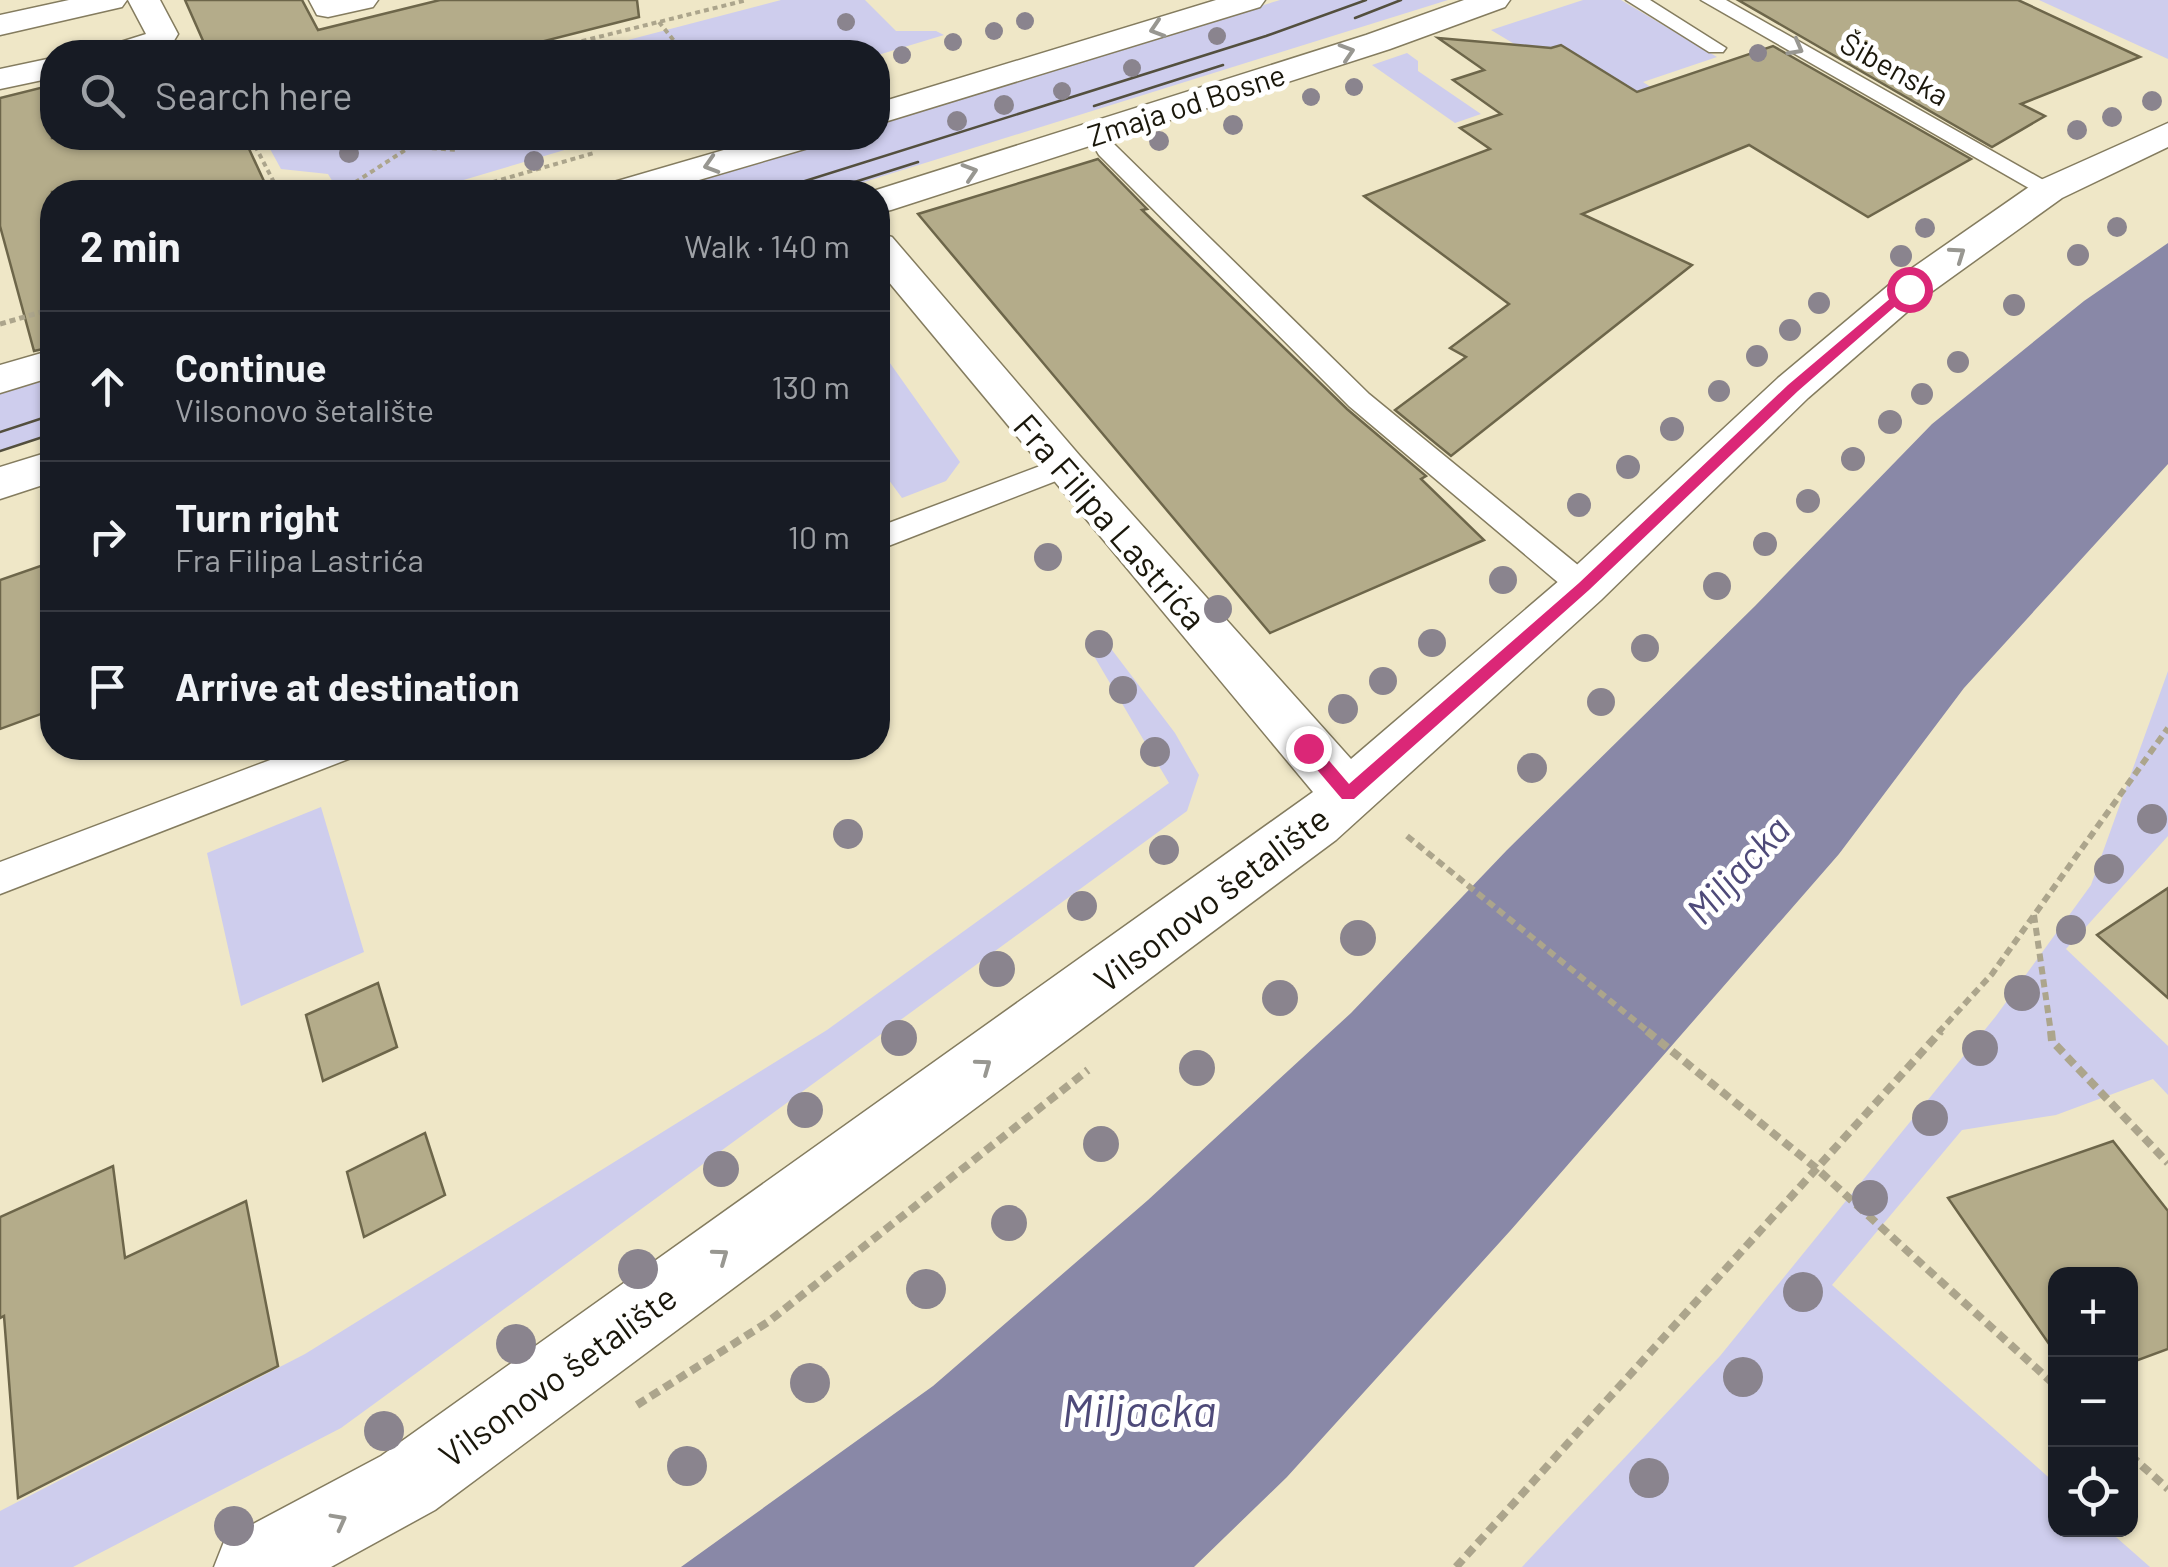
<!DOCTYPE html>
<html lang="en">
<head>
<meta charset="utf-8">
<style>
	:root { --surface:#171b24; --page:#20242c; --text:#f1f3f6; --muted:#9ea1a6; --line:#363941 }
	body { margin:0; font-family:Barlow,sans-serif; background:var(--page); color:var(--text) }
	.controls { position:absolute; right:30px; bottom:30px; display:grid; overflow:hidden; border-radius:20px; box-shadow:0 2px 8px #0004 }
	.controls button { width:90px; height:90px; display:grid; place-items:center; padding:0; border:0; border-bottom:2px solid var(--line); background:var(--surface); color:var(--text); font:50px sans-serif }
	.stop { position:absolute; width:30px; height:30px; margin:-22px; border:8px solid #db2777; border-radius:50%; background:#fff }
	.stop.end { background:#db2777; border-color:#fff; box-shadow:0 2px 10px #0008 }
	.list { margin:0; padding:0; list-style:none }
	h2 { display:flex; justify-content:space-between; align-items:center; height:130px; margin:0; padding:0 40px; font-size:42px }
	h2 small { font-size:32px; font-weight:400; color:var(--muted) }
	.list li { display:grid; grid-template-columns:65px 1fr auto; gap:30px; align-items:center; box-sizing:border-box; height:150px; padding:0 40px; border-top:2px solid var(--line) }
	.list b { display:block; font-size:38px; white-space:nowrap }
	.list p { margin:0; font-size:32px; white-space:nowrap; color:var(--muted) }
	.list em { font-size:32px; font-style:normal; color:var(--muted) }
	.icon { flex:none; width:55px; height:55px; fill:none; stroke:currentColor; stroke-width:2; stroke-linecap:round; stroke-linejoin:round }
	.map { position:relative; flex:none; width:2168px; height:1567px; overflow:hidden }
	.search { position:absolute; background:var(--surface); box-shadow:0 2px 8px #0004; left:40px; top:40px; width:850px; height:110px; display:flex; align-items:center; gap:25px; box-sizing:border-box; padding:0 35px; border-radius:40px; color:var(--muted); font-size:38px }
	.panel { position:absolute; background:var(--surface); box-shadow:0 2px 8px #0004; left:40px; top:180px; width:850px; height:580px; border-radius:40px }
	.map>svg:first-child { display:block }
</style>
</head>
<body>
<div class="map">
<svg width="2168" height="1567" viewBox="0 0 2168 1567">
	<rect width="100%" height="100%" fill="#efe7c7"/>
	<path fill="#cecded" d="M781,0H865L896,31H936L944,35L878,55L582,52Z
		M1280,0H1448L832,192H653L834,138H878V124Z
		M1583,0H1621L1717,57L1643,82L1666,97L1536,144L1549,49L1516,45L1491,30Z
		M2040,0H2168V59L2039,0Z
		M1407,53L1418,61V71L1481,114L1455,123L1372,65Z
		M264,138H605L423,192H339L328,174L281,169Z
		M880,349L960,462L946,481L902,498L878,465Z
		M52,375V435L0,451V391Z
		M1106,642L1175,733L1199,775L1187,811L341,1428L73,1567H0V1511L305,1354L827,1030L1169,783L1091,651Z
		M2168,671V836L2066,949L2168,1046V1095L2153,1079L2056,1115L1962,1130L1832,1285L2055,1483L2056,1530H2108L2150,1567H1522L1720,1356L1996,1016L2091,885Z
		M321,807L364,952L241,1006L207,853Z"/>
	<path fill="#8988a7" d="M2168,243V464L1964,688L1839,854L1510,1231L1287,1477L1194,1567H681L933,1386L1148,1200L1351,1013L1507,850L1755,606L1932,424L2084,301Z"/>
	<path fill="#b4ac8a" stroke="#6d664a" stroke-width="2.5" d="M185,0H302L318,30L440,0H637L639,17L501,52H208Z
		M1738,0H2018L2140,57L2021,104L2045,116L1992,147Z
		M1438,38L1551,48L1561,45L1637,92L1773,46L1971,159L1868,217L1749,145L1582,214L1692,265L1451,456L1395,410L1466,357L1450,348L1509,304L1364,196L1490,149L1460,128L1501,114L1453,80L1484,70Z
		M52,85V138H244L269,192H52V347L34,351L0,226V98Z
		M1098,159L1147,209L1142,210L1347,409L1426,476L1421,479L1484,540L1270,633L918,214Z
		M52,562V710L0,729V580Z
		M2168,888V998L2097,935Z
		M378,983L397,1047L323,1081L306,1015Z
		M425,1133L445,1195L364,1237L347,1172Z
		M2113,1141L2168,1211V1349L2130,1363V1274H2056V1354L1948,1198Z
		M113,1166L125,1258L246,1201L278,1366L18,1498L4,1316L0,1318V1217Z"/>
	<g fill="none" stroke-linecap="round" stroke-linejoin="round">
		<g stroke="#847c5f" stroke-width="3">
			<path id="service" d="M1626,0H1650L1726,48L1723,52H1709Z
				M1701,0H1726L2061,190L2057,195H2041Z
				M1107,143L1115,145L1369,394L1595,579L1600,587L1595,595L1584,598L1573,595L1349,406L1099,155L1096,150L1099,145Z
				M1064,457L1074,460L1078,467L1074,474L878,550V527Z
				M302,748H356L351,758L0,894V862Z"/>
		</g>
		<g stroke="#847c5f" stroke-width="3">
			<path id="minor" d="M69,0H127L122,7L0,35V15Z
				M128,0H160L178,34L169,49L107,52L111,45L146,34Z
				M309,0H378L373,7L328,17L317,15Z
				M52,58V78L0,89V69Z
				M2168,123V147L2062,198L1923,298L1808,398L1601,600L1336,840L435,1510L331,1567H214L225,1539L381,1456L1313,792L878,269V233L892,237L1080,456L1351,759L1567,574L1778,378L1895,280L2036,182Z"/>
		</g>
		<g stroke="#847c5f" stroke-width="3">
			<path id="secondary" d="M1216,0H1265L1260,7L878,124V103Z
				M1464,0H1510L1505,7L1390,49L891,210L878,213V192H870L1366,35Z
				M765,138H820L815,146L658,192H601L607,184Z
				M52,350V377L0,393V365Z
				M52,451V482L0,499V467Z"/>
		</g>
		<path stroke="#aca58c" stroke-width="4" stroke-dasharray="5 4" stroke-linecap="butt" d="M659,22L683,52
			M538,52L747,0
			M251,138L279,192
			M414,147L458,150
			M340,192L424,138
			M458,192L594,153"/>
		<path stroke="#aca58c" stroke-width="5" stroke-dasharray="6 4" stroke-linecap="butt" d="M0,324L52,309"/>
		<path stroke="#aca58c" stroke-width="6" stroke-dasharray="8 5" stroke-linecap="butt" d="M1407,836L1650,1033
			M2034,915L2051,1033
			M1938,1033L1992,974L2168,728"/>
		<path stroke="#aca58c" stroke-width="8" stroke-dasharray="10 6" stroke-linecap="butt" d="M1647,1031L1816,1168L2056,1386
			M2051,1031L2052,1041L2168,1163
			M637,1405L768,1322L1088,1070
			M2130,1455L2168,1489
			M1456,1567L1941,1031"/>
		<use href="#service" fill="#fff" fill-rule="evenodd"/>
		<use href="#minor" fill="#fff" fill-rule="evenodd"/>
		<use href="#secondary" fill="#fff" fill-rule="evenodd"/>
		<path stroke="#534f3e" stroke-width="2.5" d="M1355,18L1401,0
			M1094,106L1223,65
			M770,192L1266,36L1366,0
			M823,192L918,162
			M0,432L52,415
			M0,451L52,434"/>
	</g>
	<g fill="#8a848e">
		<circle cx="1025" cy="21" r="9"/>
		<circle cx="846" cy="22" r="9"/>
		<circle cx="994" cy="31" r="9"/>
		<circle cx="1217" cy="36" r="9"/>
		<circle cx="953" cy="42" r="9"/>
		<circle cx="1758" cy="53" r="9"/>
		<circle cx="902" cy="55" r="9"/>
		<circle cx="1132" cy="68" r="9"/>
		<circle cx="1354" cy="87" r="9"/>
		<circle cx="1062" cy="91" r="9"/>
		<circle cx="1311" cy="97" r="9"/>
		<circle cx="2152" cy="101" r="10"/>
		<circle cx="1004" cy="105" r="10"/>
		<circle cx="2112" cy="117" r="10"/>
		<circle cx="957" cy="121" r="10"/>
		<circle cx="1233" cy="125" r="10"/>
		<circle cx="2077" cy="130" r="10"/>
		<circle cx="1159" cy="141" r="10"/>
		<circle cx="349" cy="153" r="10"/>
		<circle cx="534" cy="161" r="10"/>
		<circle cx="2117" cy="227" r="10"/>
		<circle cx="1925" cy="228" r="10"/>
		<circle cx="2078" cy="255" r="11"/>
		<circle cx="1901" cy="256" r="11"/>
		<circle cx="1819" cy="303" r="11"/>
		<circle cx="2014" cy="305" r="11"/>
		<circle cx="1790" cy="330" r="11"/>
		<circle cx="1757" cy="356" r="11"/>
		<circle cx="1958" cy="362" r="11"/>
		<circle cx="1719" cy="391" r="11"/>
		<circle cx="1922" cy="394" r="11"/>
		<circle cx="1890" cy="422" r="12"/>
		<circle cx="1672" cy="429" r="12"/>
		<circle cx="1853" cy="459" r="12"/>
		<circle cx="1628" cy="467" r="12"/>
		<circle cx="1808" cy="501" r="12"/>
		<circle cx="1579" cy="505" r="12"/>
		<circle cx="1765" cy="544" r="12"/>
		<circle cx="1048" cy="557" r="14"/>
		<circle cx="1503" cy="580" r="14"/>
		<circle cx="1717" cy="586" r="14"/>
		<circle cx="1218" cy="609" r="14"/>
		<circle cx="1432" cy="643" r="14"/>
		<circle cx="1099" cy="644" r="14"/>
		<circle cx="1645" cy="648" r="14"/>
		<circle cx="1383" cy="681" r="14"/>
		<circle cx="1123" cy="690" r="14"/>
		<circle cx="1601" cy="702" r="14"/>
		<circle cx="1343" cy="709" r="15"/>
		<circle cx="1155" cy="752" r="15"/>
		<circle cx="1532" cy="768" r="15"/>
		<circle cx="2152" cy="819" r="15"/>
		<circle cx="848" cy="834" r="15"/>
		<circle cx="1164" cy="850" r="15"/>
		<circle cx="2109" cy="869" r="15"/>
		<circle cx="1082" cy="906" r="15"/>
		<circle cx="2071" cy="930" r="15"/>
		<circle cx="1358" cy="938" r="18"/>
		<circle cx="997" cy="969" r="18"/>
		<circle cx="2022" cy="993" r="18"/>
		<circle cx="1280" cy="998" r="18"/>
		<circle cx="899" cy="1038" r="18"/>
		<circle cx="1980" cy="1048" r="18"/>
		<circle cx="1197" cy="1068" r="18"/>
		<circle cx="805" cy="1110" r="18"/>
		<circle cx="1930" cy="1118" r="18"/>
		<circle cx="1101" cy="1144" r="18"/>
		<circle cx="721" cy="1169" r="18"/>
		<circle cx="1870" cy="1198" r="18"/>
		<circle cx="1009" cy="1223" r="18"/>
		<circle cx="638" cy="1269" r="20"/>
		<circle cx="926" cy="1289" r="20"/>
		<circle cx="1803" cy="1292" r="20"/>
		<circle cx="516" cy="1344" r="20"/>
		<circle cx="1743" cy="1377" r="20"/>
		<circle cx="810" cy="1383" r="20"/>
		<circle cx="384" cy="1431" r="20"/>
		<circle cx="687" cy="1466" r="20"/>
		<circle cx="1649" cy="1478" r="20"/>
		<circle cx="234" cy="1526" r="20"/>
	</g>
	<defs><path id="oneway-chevron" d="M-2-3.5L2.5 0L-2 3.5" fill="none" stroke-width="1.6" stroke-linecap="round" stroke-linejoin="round" transform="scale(2.5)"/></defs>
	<g stroke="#989791">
		<use href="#oneway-chevron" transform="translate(1157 29) rotate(162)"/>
		<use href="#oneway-chevron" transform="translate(1796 48) rotate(29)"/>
		<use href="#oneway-chevron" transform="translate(1347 52) rotate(-18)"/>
		<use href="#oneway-chevron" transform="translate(711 165) rotate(163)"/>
		<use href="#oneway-chevron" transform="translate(970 172) rotate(-18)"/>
		<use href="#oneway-chevron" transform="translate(1958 254) rotate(-35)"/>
		<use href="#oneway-chevron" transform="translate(984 1066) rotate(-36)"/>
		<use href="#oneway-chevron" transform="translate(721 1256) rotate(-36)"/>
		<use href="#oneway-chevron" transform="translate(339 1521) rotate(-28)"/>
	</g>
	<path fill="#db2777" d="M1905,286L1915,289L1798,391L1589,590L1354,799H1342L1302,752V743H1314L1349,784L1579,583L1788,385Z"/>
	<g text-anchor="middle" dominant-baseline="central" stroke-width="10" stroke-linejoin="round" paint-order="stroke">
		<g font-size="30" fill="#1a170b" stroke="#fff">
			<text transform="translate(1895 68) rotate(29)">Šibenska</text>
			<text transform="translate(1186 104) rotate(-18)">Zmaja od Bosne</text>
		</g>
		<g font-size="35" fill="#1a170b" stroke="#fff">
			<text transform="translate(1111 521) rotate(49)">Fra Filipa Lastrića</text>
			<text transform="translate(1211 898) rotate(-37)">Vilsonovo šetalište</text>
			<text transform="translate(557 1375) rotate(-36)">Vilsonovo šetalište</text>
		</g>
		<g font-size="38" font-style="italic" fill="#4e4a79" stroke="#fff">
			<text transform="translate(1737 869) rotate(-47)">Miljacka</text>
		</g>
		<g font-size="45" font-style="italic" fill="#4e4a79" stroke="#fff">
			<text x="1139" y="1409">Miljacka</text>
		</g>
	</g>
</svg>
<div class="controls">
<button>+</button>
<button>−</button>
<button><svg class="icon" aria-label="locate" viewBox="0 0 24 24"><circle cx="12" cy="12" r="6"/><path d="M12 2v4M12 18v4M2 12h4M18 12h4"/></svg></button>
</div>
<div class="stop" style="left:1909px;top:289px"></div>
<div class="stop end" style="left:1308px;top:748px"></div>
<div class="search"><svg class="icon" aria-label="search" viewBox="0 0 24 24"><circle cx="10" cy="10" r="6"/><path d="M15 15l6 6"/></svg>Search here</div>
<section class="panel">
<h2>2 min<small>Walk · 140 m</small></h2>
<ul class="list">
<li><svg class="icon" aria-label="ahead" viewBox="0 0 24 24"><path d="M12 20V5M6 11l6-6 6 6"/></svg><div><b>Continue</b><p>Vilsonovo šetalište</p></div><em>130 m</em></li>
<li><svg class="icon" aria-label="right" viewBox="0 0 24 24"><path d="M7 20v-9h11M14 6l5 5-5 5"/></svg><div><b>Turn right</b><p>Fra Filipa Lastrića</p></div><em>10 m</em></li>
<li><svg class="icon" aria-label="arrive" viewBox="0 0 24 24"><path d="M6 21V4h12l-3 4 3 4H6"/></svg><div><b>Arrive at destination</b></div></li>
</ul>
</section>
</div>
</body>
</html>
